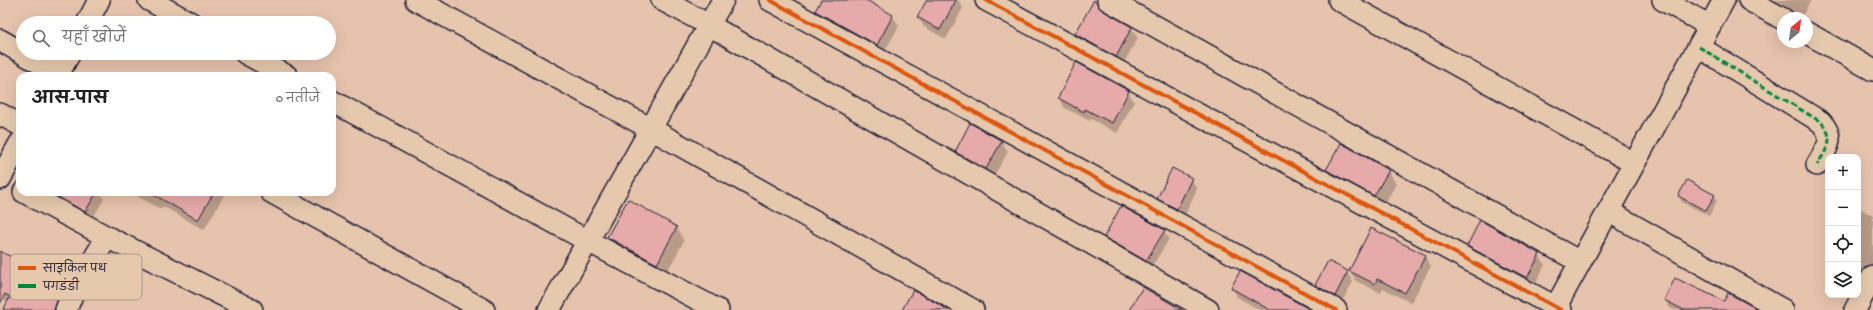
<!DOCTYPE html>
<html lang="hi">
<head>
<meta charset="utf-8">
<style>
	:root { --surface:#fff; --page:#f6f6f6; --text:#202124; --muted:#757577; --line:#e0e0e0 }
	body { margin:0; font-family:"Gochi Hand","Playpen Sans Deva",sans-serif; background:var(--page); color:var(--text) }
	.controls { position:absolute; right:12px; bottom:12px; display:grid; overflow:hidden; border-radius:8px; box-shadow:0 4px 16px #0002 }
	.controls button { width:36px; height:36px; display:grid; place-items:center; padding:0; border:0; border-bottom:1px solid var(--line); background:var(--surface); color:var(--text); font:20px sans-serif }
	.compass { position:absolute; left:1777px; top:12px; width:36px; height:36px; border-radius:50%; background:var(--surface); box-shadow:0 4px 16px #0002; rotate:29deg }
	.list { margin:0; padding:0; list-style:none }
	h2 { display:flex; justify-content:space-between; align-items:center; height:52px; margin:0; padding:0 16px; font-size:17px }
	h2 small { font-size:13px; font-weight:400; color:var(--muted) }
	.icon { flex:none; width:22px; height:22px; fill:none; stroke:currentColor; stroke-width:2; stroke-linecap:round; stroke-linejoin:round }
	.map { position:relative; flex:none; width:1873px; height:310px; overflow:hidden }
	.search { position:absolute; background:var(--surface); box-shadow:0 4px 16px #0002; left:16px; top:16px; width:320px; height:44px; display:flex; align-items:center; gap:10px; box-sizing:border-box; padding:0 14px; border-radius:22px; color:var(--muted); font-size:15px }
	.panel { position:absolute; background:var(--surface); box-shadow:0 4px 16px #0002; left:16px; top:72px; width:320px; height:124px; border-radius:12px }
	.map>svg:first-child { display:block }
</style>
</head>
<body>
<div class="map">
<svg width="1873" height="310" viewBox="0 0 1873 310">
	<rect width="100%" height="100%" fill="#e6c3ac"/>
	<filter id="ink" filterUnits="userSpaceOnUse"><feTurbulence type="fractalNoise" baseFrequency=".025" numOctaves="2"/><feDisplacementMap in="SourceGraphic" scale="8" xChannelSelector="R" yChannelSelector="G"/><feConvolveMatrix kernelMatrix="1 2 1 2 8 2 1 2 1" color-interpolation-filters="sRGB"/></filter>
	<g filter="url(#ink)">
		<path fill="#0003" d="M822,0H865L893,16L899,26L883,54L822,21L816,11Z
			M928,0H958L963,8L946,39L924,27L918,17Z
			M1773,0H1811L1801,18H1793L1779,9Z
			M1101,11L1132,28L1138,38L1122,66L1082,45L1076,34Z
			M1128,91L1134,102L1117,133L1091,119L1090,121L1065,108L1059,98Z
			M970,125L1002,142L1008,152L992,179L962,162L956,152Z
			M1327,170H1388L1396,184L1382,208L1335,183Z
			M1191,179L1197,189L1183,219L1164,209L1159,198Z
			M63,192H100L104,199L91,221L66,207L60,197Z
			M129,192H226L204,230L163,206L161,209Z
			M1714,195L1717,201L1709,216L1682,202L1679,196Z
			M629,201L677,228L684,241L664,277L616,251L608,237Z
			M1858,207L1873,216V276L1868,281L1858,276Z
			M1164,231L1169,239L1151,268L1110,245L1105,237Z
			M1468,246L1539,255L1545,265L1533,288L1474,256Z
			M0,252L22,264L28,274L26,277L58,296L64,306L63,310H8V302L0,298Z
			M1425,256L1431,266L1411,303L1383,288L1381,293L1356,281L1350,271Z
			M1347,272L1353,282L1340,305L1322,295L1316,285Z
			M1232,288L1304,310H1260L1237,297Z
			M1665,300L1724,302L1755,310H1674L1670,308Z"/>
		<path fill="#e5aaa9" stroke="#22223b" d="M821,0H866L893,15L877,45L815,11Z
			M927,0H956L940,30L917,17Z
			M1094,0L1102,10L1132,27L1116,57L1075,34Z
			M1076,62L1129,91L1112,123L1085,109L1084,112L1058,98Z
			M970,123L1002,141L986,169L955,152Z
			M1341,143L1389,170L1374,196L1326,170Z
			M1172,168L1192,178L1177,209L1157,199Z
			M1687,180L1715,195L1706,211L1678,196Z
			M49,192H97L85,212Z
			M149,192H214L198,220Z
			M628,199L677,227L657,264L607,237Z
			M1121,206L1165,230L1146,261L1104,237Z
			M1480,220L1540,254L1527,278L1467,246Z
			M1371,228L1426,255L1405,293L1377,279L1375,284L1349,271Z
			M0,251L23,263L18,271L59,295L54,310H3L10,297L5,294L0,304Z
			M1328,261L1348,271L1335,296L1315,285Z
			M1240,271L1311,310H1270L1231,288Z
			M1675,278L1724,301L1728,293L1759,310H1684L1664,300Z
			M1143,287L1182,310H1129Z
			M913,290L949,310H902Z"/>
		<g fill="none" stroke-linecap="round" stroke-linejoin="round">
			<g stroke="#22223b" stroke-width="24">
				<path id="street" d="M149,0L191,23
					M416,0L651,129L973,310
					M662,0L709,25L1208,310
					M770,0L1336,310
					M986,0L1561,310
					M1108,0L1580,262
					M1339,0L1634,163
					M1663,0L1710,26
					M1749,0L1783,19
					M87,23L99,0
					M1807,33L1873,70
					M0,40L62,76
					M1699,47L1821,122C1836,139 1827,148 1817,165
					M245,53L287,76
					M57,76L70,53
					M332,101L588,241L718,310
					M0,114L20,125
					M0,179L20,143
					M24,192L107,237L252,310
					M271,192L484,310
					M1608,211L1783,310
					M66,310L72,295L107,237
					M549,310L723,0
					M1554,310L1724,0
					M1855,310L1873,276"/>
			</g>
			<use href="#street" stroke="#e6c9ad" stroke-width="21"/>
			<path stroke="#00873e" stroke-width="3" stroke-dasharray="6 3" stroke-linecap="butt" d="M1699,47L1821,122C1836,139 1827,148 1817,165"/>
			<g stroke="#e6c9ad" stroke-width="6">
				<path id="cycleway" d="M770,0L1336,310
					M986,0L1561,310"/>
			</g>
			<use href="#cycleway" stroke="#de560e" stroke-width="4"/>
		</g>
	</g>
	<rect x="10" y="254" width="132" height="46" rx="6" fill="#e6c9ad" stroke="#ab978b" stroke-width="1"/>
	<rect x="18" y="266" width="18" height="4" fill="#de560e"/>
	<rect x="18" y="284" width="18" height="4" fill="#00873e"/>
	<g font-size="11" fill="#22223b">
		<text x="43" y="272">साइकिल पथ</text>
		<text x="43" y="290">पगडंडी</text>
	</g>
</svg>
<div class="controls">
<button>+</button>
<button>−</button>
<button><svg class="icon" aria-label="locate" viewBox="0 0 24 24"><circle cx="12" cy="12" r="6"/><path d="M12 2v4M12 18v4M2 12h4M18 12h4"/></svg></button>
<button><svg class="icon" aria-label="layers" viewBox="0 0 24 24"><path d="M12 4l9 5-9 5-9-5zM3 14l9 5 9-5"/></svg></button>
</div>
<svg class="compass" viewBox="-18 -18 36 36"><path d="M0-13l5 13h-10z" fill="#e53935"/><path d="M0 13l5-13h-10z" fill="#757577"/></svg>
<div class="search"><svg class="icon" aria-label="search" viewBox="0 0 24 24"><circle cx="10" cy="10" r="6"/><path d="M15 15l6 6"/></svg>यहाँ खोजें</div>
<section class="panel">
<h2>आस-पास<small>0 नतीजे</small></h2>
<ul class="list">
</ul>
</section>
</div>
</body>
</html>
